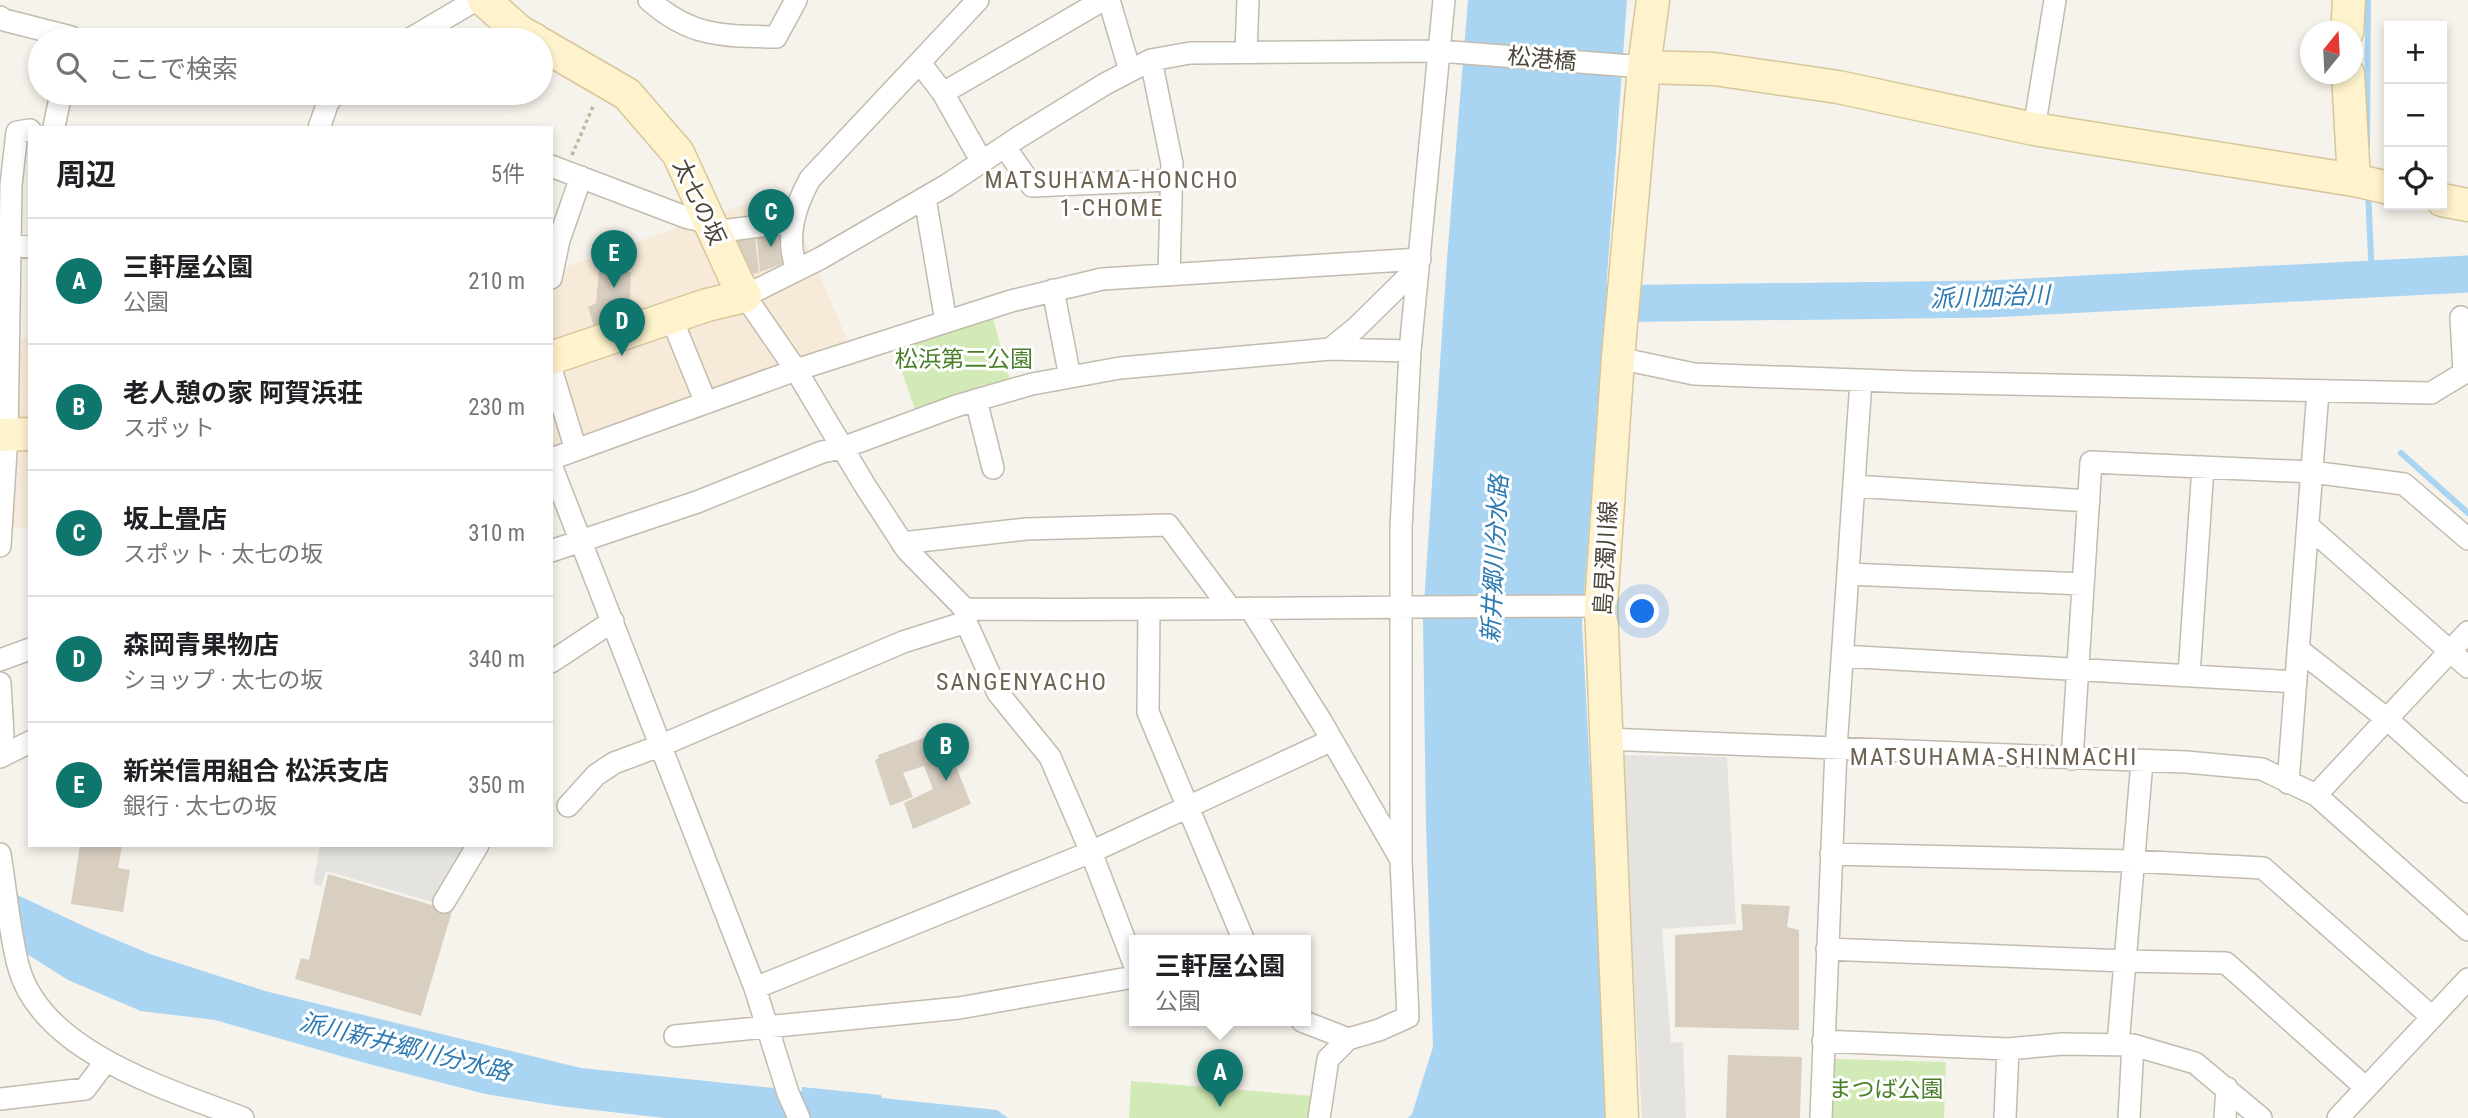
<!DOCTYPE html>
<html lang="ja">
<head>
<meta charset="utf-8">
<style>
	:root { --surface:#fff; --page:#f2f2f2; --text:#202124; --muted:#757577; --line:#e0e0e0; --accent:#0f766e }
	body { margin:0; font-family:"Roboto Condensed","Noto Sans JP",sans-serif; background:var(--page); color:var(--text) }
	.controls { position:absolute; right:21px; top:21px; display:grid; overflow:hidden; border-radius:0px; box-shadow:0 4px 10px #0003 }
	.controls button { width:63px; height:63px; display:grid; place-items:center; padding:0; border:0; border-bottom:2px solid var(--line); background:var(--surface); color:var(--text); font:35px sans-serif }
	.compass { position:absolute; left:2300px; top:21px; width:63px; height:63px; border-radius:50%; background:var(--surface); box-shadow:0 4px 10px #0003; rotate:18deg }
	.you { position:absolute; left:1643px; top:612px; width:24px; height:24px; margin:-18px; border:5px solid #fff; border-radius:50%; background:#1a73e8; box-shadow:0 0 0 10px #1a73e833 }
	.badge { display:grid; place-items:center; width:46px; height:46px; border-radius:50%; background:var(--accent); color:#fff; font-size:23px; font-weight:700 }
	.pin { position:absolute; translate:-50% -58px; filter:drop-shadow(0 2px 4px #0008) }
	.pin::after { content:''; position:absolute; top:37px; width:24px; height:21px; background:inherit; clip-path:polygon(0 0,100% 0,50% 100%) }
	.popup { position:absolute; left:1129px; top:935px; width:182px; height:91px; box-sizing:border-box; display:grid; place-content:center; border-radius:0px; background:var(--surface); filter:drop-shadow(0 2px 5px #0005); font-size:23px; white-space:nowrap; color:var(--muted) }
	.popup b { font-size:26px; color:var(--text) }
	.popup::after { content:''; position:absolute; left:50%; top:100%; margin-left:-14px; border:14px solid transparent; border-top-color:var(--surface) }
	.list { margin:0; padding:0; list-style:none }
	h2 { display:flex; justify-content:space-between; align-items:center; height:91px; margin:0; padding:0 28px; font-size:30px }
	h2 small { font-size:23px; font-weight:400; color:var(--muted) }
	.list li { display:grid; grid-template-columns:46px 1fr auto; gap:21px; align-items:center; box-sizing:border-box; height:126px; padding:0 28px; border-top:2px solid var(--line) }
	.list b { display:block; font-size:26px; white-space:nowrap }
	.list p { margin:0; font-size:23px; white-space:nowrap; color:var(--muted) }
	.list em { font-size:23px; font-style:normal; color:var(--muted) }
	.icon { flex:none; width:38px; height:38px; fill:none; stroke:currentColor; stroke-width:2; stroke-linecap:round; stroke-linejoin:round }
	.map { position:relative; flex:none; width:2468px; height:1118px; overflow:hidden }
	.search { position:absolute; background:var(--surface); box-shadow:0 4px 10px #0003; left:28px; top:28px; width:525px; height:77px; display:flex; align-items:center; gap:18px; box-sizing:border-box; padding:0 24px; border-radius:38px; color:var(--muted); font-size:26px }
	.panel { position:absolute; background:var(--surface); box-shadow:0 4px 10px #0003; left:28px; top:126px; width:525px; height:721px; border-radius:0px }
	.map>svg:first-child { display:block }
</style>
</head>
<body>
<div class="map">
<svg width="2468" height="1118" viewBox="0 0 2468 1118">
	<rect width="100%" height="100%" fill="#f6f3ec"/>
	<path fill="#f7ead8" d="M783,191L850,346L551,452V272Z
		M30,338V527L0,528V340Z"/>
	<path fill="#d2eab5" d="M992,315L1010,380L916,412L894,350L957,325Z
		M1834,1059L1946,1062L1944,1118H1832Z
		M1131,1081L1313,1096L1307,1118H1129Z"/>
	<path fill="#e5e3e0" d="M1620,755L1727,757L1736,924L1662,929L1671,1043L1683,1042L1686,1118H1642Z
		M320,845H473L439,904L326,871L321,887L313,883Z"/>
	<path fill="#a9d4f2" d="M1468,0H1627L1582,624L1609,1118H1408L1412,1114L1433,1047L1426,824L1423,619L1447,259Z
		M0,887L88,928L150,954L265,991L581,1068L802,1091V1087L881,1095L882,1098L997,1110L1008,1118H664L559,1106L485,1094L369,1064L215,1020L141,1011L68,980L0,937Z"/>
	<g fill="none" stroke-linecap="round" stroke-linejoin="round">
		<path stroke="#a9d4f2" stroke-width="6" d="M2367,145L2368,0
			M2368,191L2372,279
			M2401,453L2468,513"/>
		<path stroke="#a9d4f2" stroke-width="37" d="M1588,304L1989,299L2468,274"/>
	</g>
	<path fill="#d8cfc1" d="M783,226L784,263L760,272L756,230Z
		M754,230L759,273L750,274L730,233Z
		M599,271L631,272L629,315L595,330L588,307L596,303Z
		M942,731L971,804L913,829L904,803L933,789L924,766L903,773L913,797L890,806L875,760L879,758L878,755Z
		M80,845H122L118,868L130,870L123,912L71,904Z
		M328,874L452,911L421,1016L295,979L301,958L309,960Z
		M1741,904L1790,906L1787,927L1799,930V1030L1675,1027V935L1743,930Z
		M1728,1055L1802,1057L1800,1118H1726Z"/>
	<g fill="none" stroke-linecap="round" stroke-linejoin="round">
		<g stroke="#c2bbae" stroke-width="24">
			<path id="street" d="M649,0C691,37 722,36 776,37L796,0
				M1109,0L1130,71
				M0,17L4,20L71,37V40
				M408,40L476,0
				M1246,52L1248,0
				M1151,60L1172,164L1169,275
				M920,63L943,93L982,162
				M943,93L1103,0
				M54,127L61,93
				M319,128L328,102L337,93
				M2034,129L2055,0
				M1005,147L1032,186L1171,180
				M551,166L688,218L709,222
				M925,198L946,322
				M713,232L792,222
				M9,245L30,247
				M797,270C785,238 794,208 810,179L978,0
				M551,278L559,240L581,177
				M1053,290L1070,377
				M671,317L706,403
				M2461,317L2464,373
				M1330,349L1410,351
				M1618,358L1694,374L1912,382L2431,393L2464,373H2468
				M551,369L576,450
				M976,400L993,468
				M551,459L796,370L1011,301L1102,279L1420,259
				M551,465L755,988L788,1093L799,1118
				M1854,486L2089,501
				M2308,526L2468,667
				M902,543L1026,529L1168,525L1230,608
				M0,546L7,435L11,185L17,132L30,130
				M551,551L697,502L822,452L842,448L956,406L1032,384L1120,368L1330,349L1356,328L1418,267
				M1848,574L2083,584
				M1601,606C1389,606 1177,611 965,609L907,550L864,484L796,370L745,296L821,258L947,185L1019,137L1105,84L1151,60L1190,53L1439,51L1644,67
				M1250,608L1321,721L1400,858
				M965,609L966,622L998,693L1050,757L1091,852L1134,964
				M1149,609L1148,712L1244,941
				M2298,649L2387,719L2468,792
				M1842,656L2296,682
				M0,660L30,649
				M551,662L613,621
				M2189,675L2203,467
				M0,683L3,735L0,753
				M1606,739L2186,762L2262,769L2316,795L2468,930
				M0,757L30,742
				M2072,759L2091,462L2312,472L2404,484L2468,539
				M2288,783L2318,391
				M2316,795L2468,632
				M568,806L596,775L614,763L662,745L903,642L966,622
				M0,854C6,891 9,929 18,965C40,1052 168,1089 243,1118
				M1831,854L2133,861L2263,868L2432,1017
				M444,902L478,845
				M1827,949L2125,961L2226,963L2366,1088
				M755,988L1091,852L1332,740
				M1302,1021L1348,1039
				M675,1036L959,1008L1134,977
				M1823,1041L2008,1049L2062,1044L2133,1045L2195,1063L2261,1118
				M2118,1044L2142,762
				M0,1099L85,1089L106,1061
				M1319,1118L1328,1059L1348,1039L1379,1030L1408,1017L1401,860V528L1410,351L1444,0
				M1821,1118L1836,749L1861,380
				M2005,1118L2008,1049
				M2129,1118L2133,1045
				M2225,1118L2227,1088
				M2338,1118L2468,979"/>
		</g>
		<g stroke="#d6c79b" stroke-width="35">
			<path id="secondary" d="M484,0L520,32L535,40
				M2347,32L2349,0
				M541,44L627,94L678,153L737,282L745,296L707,305L551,358
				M1644,67L1714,69L1838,87L2034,129L2354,180L2389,188
				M2348,74L2354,180
				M2442,200L2468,205
				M0,435L30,434
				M1622,1118L1601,606L1618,358L1644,67L1653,0"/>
		</g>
		<path stroke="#c4b79f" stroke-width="3.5" stroke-dasharray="3.5 3.5" stroke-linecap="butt" d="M572,155L594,104"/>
		<use href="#street" stroke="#fff" stroke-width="21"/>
		<use href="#secondary" stroke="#fff3cd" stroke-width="32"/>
	</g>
	<g text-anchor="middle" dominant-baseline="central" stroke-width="6" stroke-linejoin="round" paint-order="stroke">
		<g font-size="23" fill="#4b4439" stroke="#fff">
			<text transform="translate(1542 59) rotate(5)">松港橋</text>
			<text transform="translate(699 202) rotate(65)">太七の坂</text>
			<text transform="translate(1606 558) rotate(-87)">島見濁川線</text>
		</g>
		<g font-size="23" fill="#4a7f2a" stroke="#fff">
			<text x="964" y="359">松浜第二公園</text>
			<text x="1886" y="1089">まつば公園</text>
		</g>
		<g font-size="24" letter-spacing="2" fill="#6e6250" stroke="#fff">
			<text x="1112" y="180">MATSUHAMA-HONCHO<tspan x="1112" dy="28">1-CHOME</tspan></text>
			<text x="1022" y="682">SANGENYACHO</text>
			<text x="1994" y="757">MATSUHAMA-SHINMACHI</text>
		</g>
		<g font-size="24" font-style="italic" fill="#2e7ab2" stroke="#fff">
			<text transform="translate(1990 297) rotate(-2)">派川加治川</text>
			<text transform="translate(1495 559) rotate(-87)">新井郷川分水路</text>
			<text transform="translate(405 1047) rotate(14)">派川新井郷川分水路</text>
		</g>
	</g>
</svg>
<div class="controls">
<button>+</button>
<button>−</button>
<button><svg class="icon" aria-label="locate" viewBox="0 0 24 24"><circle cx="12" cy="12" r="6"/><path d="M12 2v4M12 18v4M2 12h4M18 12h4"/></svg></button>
</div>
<svg class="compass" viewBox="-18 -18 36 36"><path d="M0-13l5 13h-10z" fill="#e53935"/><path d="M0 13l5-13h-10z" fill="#757577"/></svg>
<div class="you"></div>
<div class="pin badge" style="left:1220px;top:1107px">A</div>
<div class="popup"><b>三軒屋公園</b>公園</div>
<div class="pin badge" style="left:946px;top:781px">B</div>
<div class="pin badge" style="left:771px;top:247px">C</div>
<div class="pin badge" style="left:622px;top:356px">D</div>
<div class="pin badge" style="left:614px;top:288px">E</div>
<div class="search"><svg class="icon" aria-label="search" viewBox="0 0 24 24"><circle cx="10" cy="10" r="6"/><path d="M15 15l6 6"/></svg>ここで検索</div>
<section class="panel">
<h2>周辺<small>5件</small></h2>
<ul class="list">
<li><span class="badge">A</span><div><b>三軒屋公園</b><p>公園</p></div><em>210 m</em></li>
<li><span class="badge">B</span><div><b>老人憩の家 阿賀浜荘</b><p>スポット</p></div><em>230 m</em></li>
<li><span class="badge">C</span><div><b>坂上畳店</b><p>スポット · 太七の坂</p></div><em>310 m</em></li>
<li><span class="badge">D</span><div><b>森岡青果物店</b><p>ショップ · 太七の坂</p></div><em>340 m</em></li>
<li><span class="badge">E</span><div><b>新栄信用組合 松浜支店</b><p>銀行 · 太七の坂</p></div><em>350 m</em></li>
</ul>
</section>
</div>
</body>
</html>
